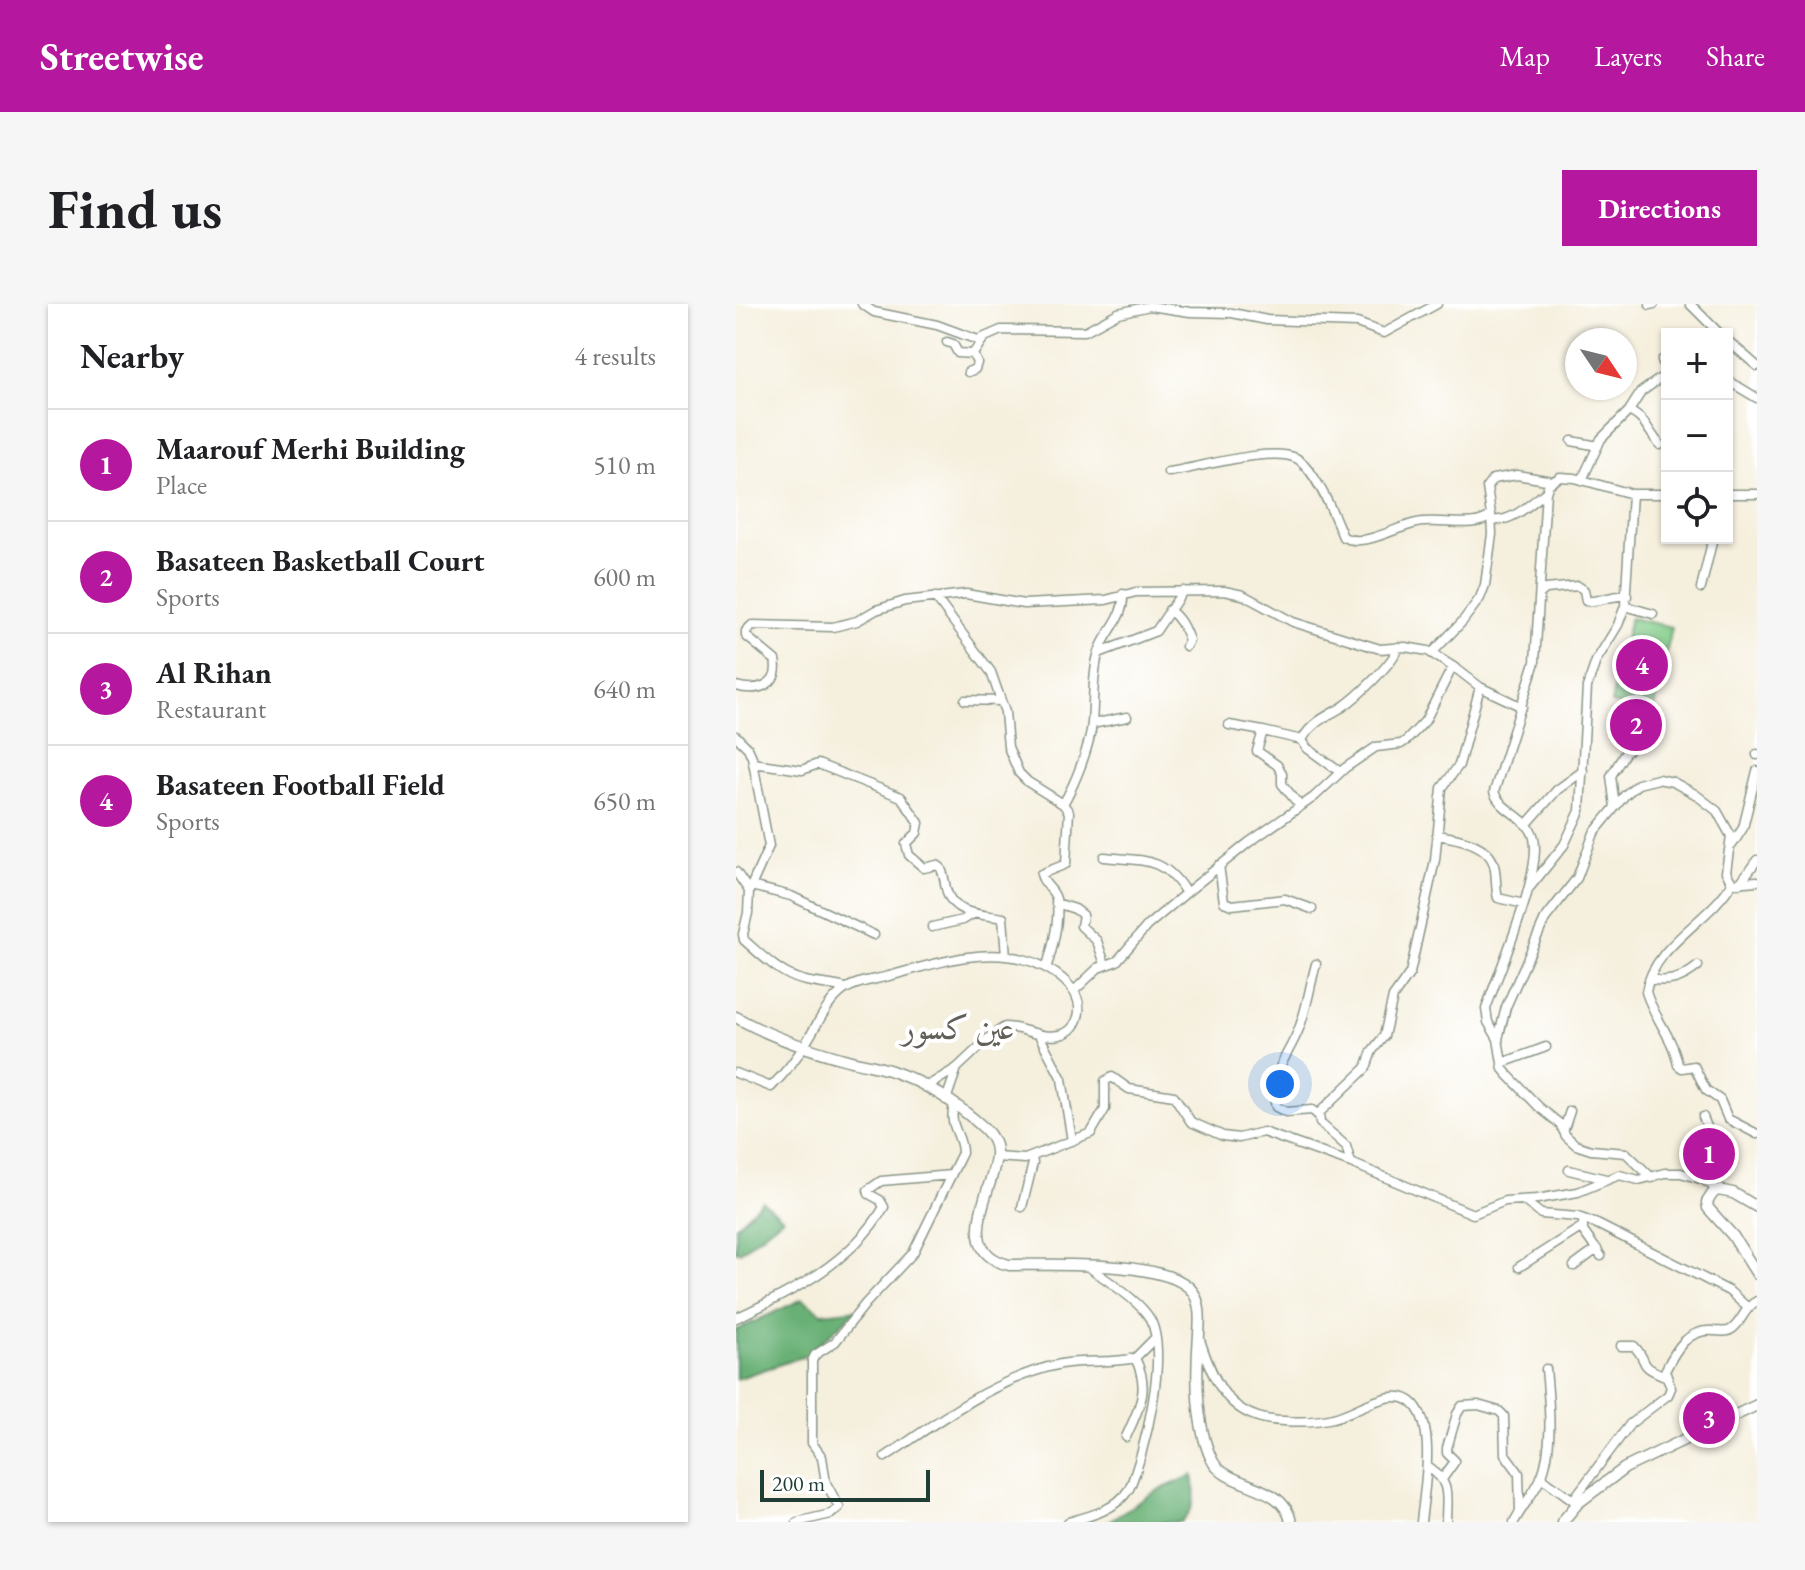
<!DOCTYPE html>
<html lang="en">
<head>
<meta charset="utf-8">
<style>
	:root { --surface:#fff; --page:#f6f6f6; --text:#202124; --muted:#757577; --line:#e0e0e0; --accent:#b5179e }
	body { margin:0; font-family:"EB Garamond",Amiri,serif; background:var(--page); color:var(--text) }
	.controls { position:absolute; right:24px; top:24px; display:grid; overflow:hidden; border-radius:0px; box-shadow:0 2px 6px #0004 }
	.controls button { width:72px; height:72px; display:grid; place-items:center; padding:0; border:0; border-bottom:2px solid var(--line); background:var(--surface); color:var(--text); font:40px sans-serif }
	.compass { position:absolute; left:829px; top:24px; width:72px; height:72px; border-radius:50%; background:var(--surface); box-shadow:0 2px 6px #0004; rotate:125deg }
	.scale { position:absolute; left:24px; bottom:20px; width:170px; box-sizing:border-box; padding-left:8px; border:4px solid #1f3d34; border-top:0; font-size:22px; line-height:28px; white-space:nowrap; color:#1f3d34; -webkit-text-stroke:6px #fff; paint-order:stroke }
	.you { position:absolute; left:544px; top:780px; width:28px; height:28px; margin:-20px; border:6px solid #fff; border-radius:50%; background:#1a73e8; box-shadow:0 0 0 12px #1a73e833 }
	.badge { display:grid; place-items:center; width:52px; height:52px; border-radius:50%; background:var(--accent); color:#fff; font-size:26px; font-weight:700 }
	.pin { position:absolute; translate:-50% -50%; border:4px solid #fff; box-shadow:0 2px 8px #0006 }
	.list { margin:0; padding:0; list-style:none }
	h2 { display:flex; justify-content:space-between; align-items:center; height:104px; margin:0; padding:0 32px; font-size:34px }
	h2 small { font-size:26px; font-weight:400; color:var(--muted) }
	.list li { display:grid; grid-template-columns:52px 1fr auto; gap:24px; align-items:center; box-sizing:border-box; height:112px; padding:0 32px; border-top:2px solid var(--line) }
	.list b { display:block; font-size:30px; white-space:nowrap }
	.list p { margin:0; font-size:26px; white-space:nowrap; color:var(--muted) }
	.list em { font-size:26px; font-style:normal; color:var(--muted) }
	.icon { flex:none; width:44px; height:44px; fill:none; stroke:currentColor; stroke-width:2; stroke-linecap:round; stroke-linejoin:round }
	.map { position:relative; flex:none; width:1021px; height:1218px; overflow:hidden; border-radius:0px }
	header { display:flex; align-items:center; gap:48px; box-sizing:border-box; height:112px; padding:0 40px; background:var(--accent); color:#fff }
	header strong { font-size:38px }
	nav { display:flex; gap:44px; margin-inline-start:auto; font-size:28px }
	.intro { display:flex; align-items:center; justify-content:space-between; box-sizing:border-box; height:192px; padding:0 48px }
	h1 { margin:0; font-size:56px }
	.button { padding:20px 36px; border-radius:0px; background:var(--accent); color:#fff; font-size:28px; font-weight:700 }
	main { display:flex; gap:48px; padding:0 48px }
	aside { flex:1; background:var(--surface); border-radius:0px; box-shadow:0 2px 6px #0004 }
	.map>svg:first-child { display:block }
</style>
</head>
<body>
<header>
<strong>Streetwise</strong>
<nav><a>Map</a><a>Layers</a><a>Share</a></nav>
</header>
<div class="intro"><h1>Find us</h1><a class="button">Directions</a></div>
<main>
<aside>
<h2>Nearby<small>4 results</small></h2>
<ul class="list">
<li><span class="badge">1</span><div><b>Maarouf Merhi Building</b><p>Place</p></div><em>510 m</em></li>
<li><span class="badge">2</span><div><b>Basateen Basketball Court</b><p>Sports</p></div><em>600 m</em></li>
<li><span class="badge">3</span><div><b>Al Rihan</b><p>Restaurant</p></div><em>640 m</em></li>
<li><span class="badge">4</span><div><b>Basateen Football Field</b><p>Sports</p></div><em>650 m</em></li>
</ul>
</aside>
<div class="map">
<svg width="1021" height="1218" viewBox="0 0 1021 1218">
	<rect width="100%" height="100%" fill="#fff"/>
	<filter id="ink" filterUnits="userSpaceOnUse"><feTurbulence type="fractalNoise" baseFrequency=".0125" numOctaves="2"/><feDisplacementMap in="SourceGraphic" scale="16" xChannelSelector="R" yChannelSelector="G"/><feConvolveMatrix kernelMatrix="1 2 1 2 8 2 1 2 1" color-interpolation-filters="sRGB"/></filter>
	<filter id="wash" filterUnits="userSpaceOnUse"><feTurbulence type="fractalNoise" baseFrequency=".006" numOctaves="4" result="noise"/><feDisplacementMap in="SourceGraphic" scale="32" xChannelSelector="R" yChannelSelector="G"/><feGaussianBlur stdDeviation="1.8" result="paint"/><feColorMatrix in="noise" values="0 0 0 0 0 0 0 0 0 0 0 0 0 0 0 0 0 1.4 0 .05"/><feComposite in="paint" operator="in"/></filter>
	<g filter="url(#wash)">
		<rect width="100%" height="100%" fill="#f5efdd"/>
		<path fill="#81cc89" stroke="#50845e" stroke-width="2" d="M894,314L936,323L917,408L875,399Z
			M897,406L911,410L903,436L889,432L888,436L879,434L884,408L893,410L891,424Z"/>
		<path fill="#68b075" stroke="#447654" stroke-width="2" d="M26,897L47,914L4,948H0V922Z
			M67,995L86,1009L122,1005L69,1052L0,1075V1026Z
			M457,1171C460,1190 461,1204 445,1218H371L419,1188Z"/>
	</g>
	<g filter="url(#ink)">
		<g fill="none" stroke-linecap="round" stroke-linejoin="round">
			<g stroke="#8a9688" stroke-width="11">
				<path id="minor" d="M126,0L138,8L201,21L242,36L265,26L349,27L382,9L414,2L454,8L496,9L531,16L621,19L648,29L701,0
					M954,0L984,30
					M914,1L918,0
					M991,36L1021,62
					M211,38L217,40L222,49L237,50
					M232,68L239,65L241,59L237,50L247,35
					M991,76L1021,94
					M893,107C912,117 910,125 924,141
					M836,137L862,142
					M432,168C463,164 534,142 560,154C578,163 599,213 607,233C629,244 659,223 681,219C702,214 741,226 755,211L751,183L757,175L781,171L816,177
					M846,176L865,135L893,107L905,88L929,71L930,68L926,56
					M991,190H1021
					M756,216C776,219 795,199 810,188
					M965,284L977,234
					M805,289L810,285L842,282L848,286L850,297C863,299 876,290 891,292
					M199,293L255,368L269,408L272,443L283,469L292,478L327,500L333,508L330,560L305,570C307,580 315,583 319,592C326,608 316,648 310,664
					M889,302L917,310
					M433,306C444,314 448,323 453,336L450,342
					M363,349L420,327L447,287
					M696,349L726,318L744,294L749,281L756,230L755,211
					M0,382C20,388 45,382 39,356L10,332V327L16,321L97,323L121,317L140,306L169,297L230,290L288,300L370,296L400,288L488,287L507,291L557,318L644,345L669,343L692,347L719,364
					M744,383L786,403
					M229,396L265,397
					M356,420L391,413
					M493,421L527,427
					M0,432L12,444L16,453L33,542L13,587L12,609L7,630L8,636C24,650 45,671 66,676C80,680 95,680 109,684
					M1021,450V451
					M17,459L66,466L82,460L165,493L183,519L181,529L170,540L173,551L188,564L201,561L204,563C209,571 208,579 211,588C219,612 247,610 267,614L270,652
					M604,468L571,444L566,436C575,419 589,413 605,404C619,395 658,359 662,343
					M327,500C339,480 354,442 356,419C358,397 356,373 362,351C368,328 389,315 387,290
					M564,502L546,480V469L541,461L521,447L527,427L566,436
					M879,503L875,472L889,449L892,447
					M790,521L821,486L847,467
					M701,531C720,534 752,539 758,561C761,572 759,583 762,594L788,600
					M996,541L1007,524L1021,467
					M368,553C407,557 428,552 450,589
					M483,561L488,598L496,601L549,595L576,605
					M0,568L13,587
					M996,579C973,618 917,641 910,688C918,714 938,735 942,761L946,764L958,762L970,786L984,796L992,815L1021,830
					M1004,579L1021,556
					M15,582L55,592L138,631
					M794,583L828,541L844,507L851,383L860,357L882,321L889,302L896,190
					M320,599L339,605L347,611L345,622L361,637L369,660
					M196,623L227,616L237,610
					M580,660C574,681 571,706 562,727C552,752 531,774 540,803L550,808L576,806L583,812
					M914,675C933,679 946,675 962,662
					M303,731L326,775L336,837
					M762,735L752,718L750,705C763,666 806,571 798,534C793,513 765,508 758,488L799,358L810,188L813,180L824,173L839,174L896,190H931
					M766,759L810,743
					M0,769L35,783C47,771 60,755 69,740C81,722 90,699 108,686C119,678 136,676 149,673C193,662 241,643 287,655C313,661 353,686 341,716C338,724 331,730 323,731C304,735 287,723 269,723L255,732L221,764L190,783
					M210,796L221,764
					M967,813L976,835
					M828,825L834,807
					M963,833L976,835L989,848L975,859L972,878
					M260,853L289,855L355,829L369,805V777L376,773L393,785L438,792L455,818L487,832L503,834L527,828L615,859L610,842L584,819L583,809L630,764L636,747L648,732L657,693L674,669L699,556L706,484L723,461L744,383L722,366L716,364L689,417L671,436L665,440L640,443L609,464L578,493L512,539L450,589L411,622L381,657L362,664L339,686
					M615,859L737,910L769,897L801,895L842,888L883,871L903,876L929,869H945L968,876L982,886
					M833,866L870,875
					M916,874L890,849L855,846L840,841L830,832L824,820L803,803L772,771L767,765L762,735L770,703L809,615L841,574L858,529L889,491L902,480L922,475L937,478L959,490L981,507L995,532L990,568L996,579L1021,577
					M787,896L805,910L842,913L861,920L993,987L1011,1003
					M286,903L297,859L296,853
					M847,920V927L865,952
					M838,962L861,945
					M783,963L846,923
					M0,1014C56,988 116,958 148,903L144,896L133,890L132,886L145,877L215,871
					M464,1036C479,1082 495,1116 548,1117C564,1118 581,1118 597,1114C621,1109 662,1076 681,1104C699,1129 688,1188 685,1218
					M885,1042H898C915,1060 899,1060 929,1072
					M390,1133C403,1104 415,1085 399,1054
					M149,1153C205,1116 258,1074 325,1060C350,1055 376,1060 399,1054L419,1034
					M692,1163C716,1179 710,1192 710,1218
					M805,1173L837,1196
					M707,1174L719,1157L711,1149V1144L721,1110L726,1102L742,1101L763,1107L768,1112L769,1150L783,1169L784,1207
					M842,1199L837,1196L894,1120L932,1091L935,1084L929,1067C940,1045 951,1025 978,1027C985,1027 991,1029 996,1025C1007,1017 1008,1003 1021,997
					M61,1218L95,1210L103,1203L90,1179L86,1153L76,1139V1057L79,1051L99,1038L130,999L177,949L226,849C226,829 212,824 218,801
					M332,1218C355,1212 380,1206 393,1185C409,1149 433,1049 414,1015C404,997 370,976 353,963
					M778,1218C786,1203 798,1189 805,1174C818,1143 813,1098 810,1065"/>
			</g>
			<g stroke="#8a9688" stroke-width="13">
				<path id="major" d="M0,713C32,732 72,745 108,755C125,760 144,762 161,769C192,780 224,802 248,824C255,831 261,841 260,851C258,886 215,947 273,961C313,961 434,955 457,988C465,1000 464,1016 463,1030C460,1068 459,1121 476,1156C490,1185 548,1178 555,1218
					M1021,903L997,889L982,886L977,889L971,898L972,904L997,932L1021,970
					M826,1218L842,1199L889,1164L1021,1101"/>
			</g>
			<use href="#minor" stroke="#fff" stroke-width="8"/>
			<use href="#major" stroke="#fff" stroke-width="10"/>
		</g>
	</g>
	<g text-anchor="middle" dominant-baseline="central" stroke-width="8" stroke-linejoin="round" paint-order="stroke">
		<g font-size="34" fill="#626058" stroke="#fff">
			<text x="222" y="723">عين كسور</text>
		</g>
	</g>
</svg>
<div class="controls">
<button>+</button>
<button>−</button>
<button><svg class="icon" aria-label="locate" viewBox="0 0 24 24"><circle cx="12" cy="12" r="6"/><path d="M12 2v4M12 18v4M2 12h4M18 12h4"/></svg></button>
</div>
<svg class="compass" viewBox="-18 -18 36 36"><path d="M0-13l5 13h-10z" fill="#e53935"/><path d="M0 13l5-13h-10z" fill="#757577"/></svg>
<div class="scale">200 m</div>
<div class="you"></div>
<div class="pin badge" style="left:973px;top:850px">1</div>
<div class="pin badge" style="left:900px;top:421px">2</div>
<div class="pin badge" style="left:973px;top:1114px">3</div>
<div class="pin badge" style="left:906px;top:361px">4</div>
</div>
</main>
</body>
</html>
